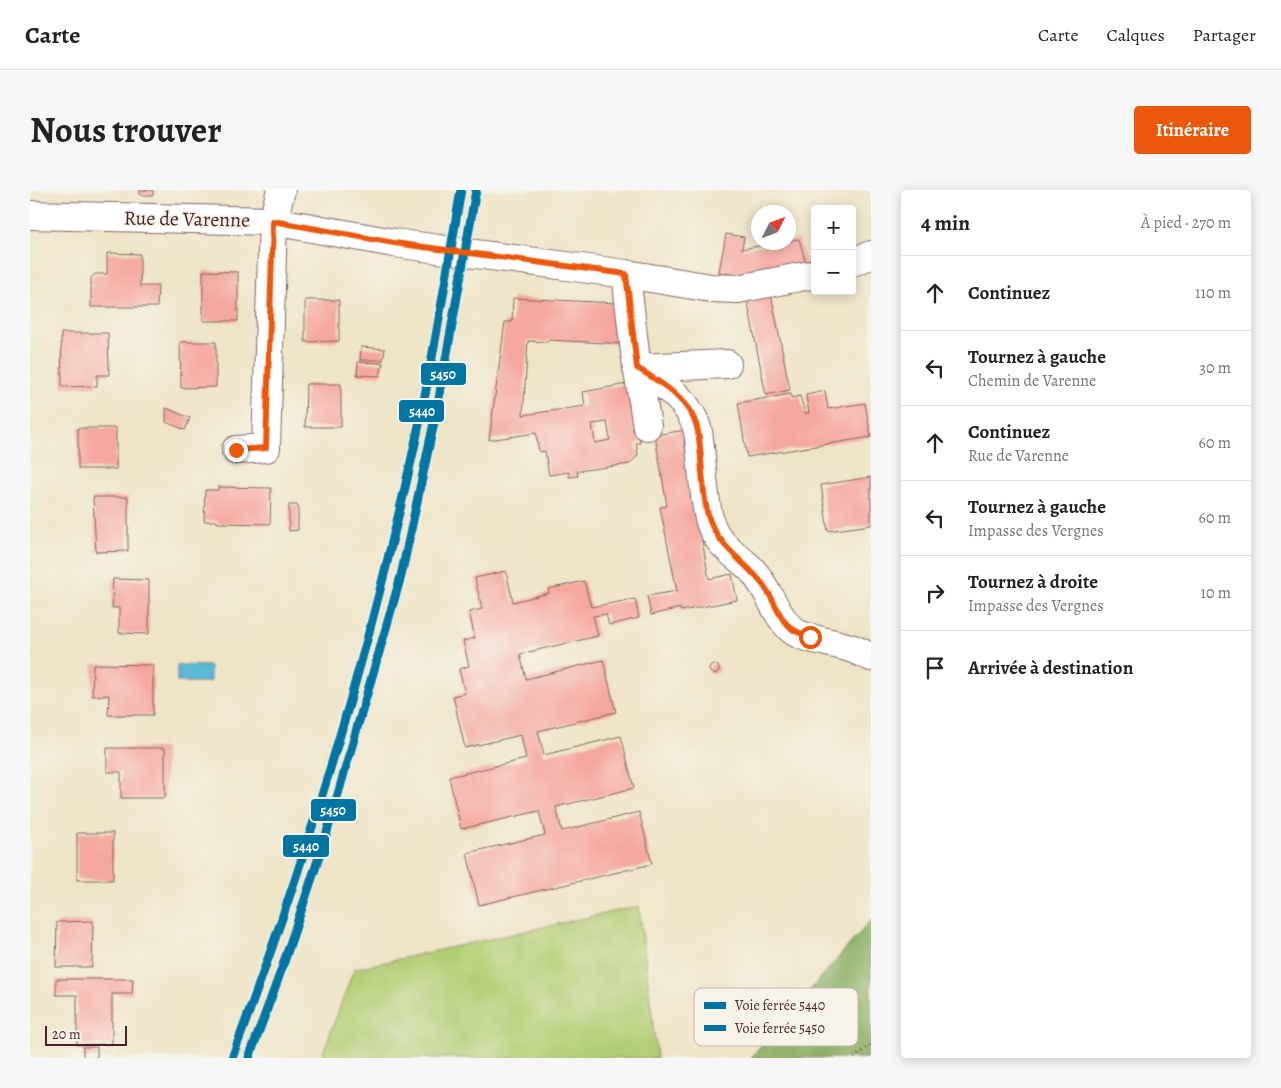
<!DOCTYPE html>
<html lang="fr">
<head>
<meta charset="utf-8">
<style>
	:root { --surface:#fff; --page:#f6f6f6; --text:#222; --muted:#767676; --line:#e0e0e0; --accent:#ea580c }
	body { margin:0; font-family:Alegreya,serif; background:var(--page); color:var(--text) }
	.controls { position:absolute; right:15px; top:15px; display:grid; overflow:hidden; border-radius:5px; box-shadow:0 2px 12px #0003 }
	.controls button { width:45px; height:45px; display:grid; place-items:center; padding:0; border:0; border-bottom:1px solid var(--line); background:var(--surface); color:var(--text); font:25px sans-serif }
	.compass { position:absolute; left:721px; top:15px; width:45px; height:45px; border-radius:50%; background:var(--surface); box-shadow:0 2px 12px #0003; rotate:48deg }
	.scale { position:absolute; left:15px; bottom:12px; width:82px; box-sizing:border-box; padding-left:5px; border:2px solid #4a1f2b; border-top:0; font-size:14px; line-height:18px; white-space:nowrap; color:#4a1f2b; -webkit-text-stroke:4px #f7f3e8; paint-order:stroke }
	.stop { position:absolute; width:15px; height:15px; margin:-11px; border:4px solid #ea580c; border-radius:50%; background:#fff }
	.stop.end { background:#ea580c; border-color:#fff; box-shadow:0 1px 5px #0008 }
	.list { margin:0; padding:0; list-style:none }
	h2 { display:flex; justify-content:space-between; align-items:center; height:65px; margin:0; padding:0 20px; font-size:21px }
	h2 small { font-size:16px; font-weight:400; color:var(--muted) }
	.list li { display:grid; grid-template-columns:32px 1fr auto; gap:15px; align-items:center; box-sizing:border-box; height:75px; padding:0 20px; border-top:1px solid var(--line) }
	.list b { display:block; font-size:19px; white-space:nowrap }
	.list p { margin:0; font-size:16px; white-space:nowrap; color:var(--muted) }
	.list em { font-size:16px; font-style:normal; color:var(--muted) }
	.icon { flex:none; width:28px; height:28px; fill:none; stroke:currentColor; stroke-width:2; stroke-linecap:round; stroke-linejoin:round }
	.map { position:relative; flex:none; width:841px; height:868px; overflow:hidden; border-radius:5px }
	header { display:flex; align-items:center; gap:30px; box-sizing:border-box; height:70px; padding:0 25px; background:var(--surface); border-bottom:1px solid var(--line) }
	header strong { font-size:24px }
	nav { display:flex; gap:28px; margin-inline-start:auto; font-size:18px }
	.intro { display:flex; align-items:center; justify-content:space-between; box-sizing:border-box; height:120px; padding:0 30px }
	h1 { margin:0; font-size:35px }
	.button { padding:12px 22px; border-radius:5px; background:var(--accent); color:#fff; font-size:18px; font-weight:700 }
	main { display:flex; gap:30px; padding:0 30px }
	aside { flex:1; background:var(--surface); border-radius:5px; box-shadow:0 2px 12px #0003 }
	.map>svg:first-child { display:block }
</style>
</head>
<body>
<header>
<strong>Carte</strong>
<nav><a>Carte</a><a>Calques</a><a>Partager</a></nav>
</header>
<div class="intro"><h1>Nous trouver</h1><a class="button">Itinéraire</a></div>
<main>
<div class="map">
<svg width="841" height="868" viewBox="0 0 841 868">
	<rect width="100%" height="100%" fill="#f7f3e8"/>
	<filter id="ink" filterUnits="userSpaceOnUse"><feTurbulence type="fractalNoise" baseFrequency=".02" numOctaves="2"/><feDisplacementMap in="SourceGraphic" scale="10" xChannelSelector="R" yChannelSelector="G"/><feConvolveMatrix kernelMatrix="1 2 1 2 8 2 1 2 1" color-interpolation-filters="sRGB"/></filter>
	<filter id="wash" filterUnits="userSpaceOnUse"><feTurbulence type="fractalNoise" baseFrequency=".0096" numOctaves="4" result="noise"/><feDisplacementMap in="SourceGraphic" scale="20" xChannelSelector="R" yChannelSelector="G"/><feGaussianBlur stdDeviation="1.12" result="paint"/><feColorMatrix in="noise" values="0 0 0 0 0 0 0 0 0 0 0 0 0 0 0 0 0 1.4 0 .05"/><feComposite in="paint" operator="in"/></filter>
	<g filter="url(#wash)">
		<rect width="100%" height="100%" fill="#eee4c6"/>
		<path fill="#b2ce74" stroke="#7e7650" d="M609,716L627,868H291L324,779Z"/>
		<path fill="#8db166" stroke="#6c6848" d="M841,730V868H721Z"/>
		<path fill="#59bad7" stroke="#526c81" d="M147,475L180,476V492H147Z"/>
		<g id="blocks">
			<path fill="#f4a79e" fill-rule="evenodd" d="M110,0H123V5H110Z
				M696,44L714,47L712,59L769,49L776,74L710,86L689,82Z
				M77,63L110,64V96H128L127,117H61V88L65,84H77Z
				M173,81L208,82V131H173Z
				M741,104L760,200L736,205L717,109Z
				M483,108L586,113L596,154L517,150V152L498,151L493,225L555,216L553,202L602,193L610,253H606L608,265L600,274L547,281L548,286L539,287V282L519,285L515,261L509,262L506,243L459,250L475,132H482ZM577,232L580,250L565,253L562,234Z
				M275,110H309V151L275,152Z
				M31,143H78L79,185H67V196L32,197Z
				M150,152H186V197L151,198Z
				M331,157L355,159L353,170H330Z
				M328,172L353,173L350,186L327,185Z
				M276,194H311V237H275Z
				M795,201L798,219L835,213L841,247L717,267L708,213L761,204V208L770,206L775,223H779L776,205Z
				M136,218L160,228L155,240L136,232Z
				M48,238H86V279H48Z
				M662,239L664,249L654,251L679,389L702,384L707,410L651,421L650,418L621,425L617,406L647,401L630,317L637,316L625,245Z
				M841,287V335L798,341L791,295Z
				M188,297L241,298L240,334L187,333V331H174L175,300H188Z
				M63,307H98V361L66,362Z
				M259,315H268V340L259,341Z
				M476,381L483,412L519,403L518,399L554,391L561,417L605,409L609,428L579,435L576,424L563,426L568,446L490,464L496,489L573,470L586,522L508,541L514,565L591,546L604,598L526,617L532,641L609,622L622,674L449,715L437,663L515,645L509,621L431,639L419,587L496,569L491,545L435,558L423,506L435,503L429,479L439,476L433,451L445,448L439,422L452,419L445,388Z
				M83,389L119,390V444L89,443V418H82Z
				M679 479a5 5 0 1 1 10 0a5 5 0 1 1-10 0Z
				M63,474L123,475V525H78L79,505L62,506Z
				M77,558H135V608H91V582H77Z
				M47,643H83V690H47Z
				M63,731L62,777H26L27,732Z
				M26,789H103L102,804H82V854L47,855V805H26Z
				M53,857H67V868H53Z"/>
		</g>
	</g>
	<g filter="url(#ink)">
		<use href="#blocks" fill-opacity="0" stroke="#836461" stroke-width="1"/>
		<g fill="none" stroke-linecap="round" stroke-linejoin="round">
			<g stroke="#836461" stroke-width="30">
				<path id="minor" d="M0,25L243,31L364,53L596,84L681,98L708,99L785,84
					M822,72L841,65
					M596,84L605,163L617,236
					M607,178C631,192 662,212 668,242C673,272 672,303 680,332C687,355 707,365 722,380C739,398 744,424 762,440C772,449 806,453 820,458C827,460 834,464 841,467
					M607,178L697,174
					M206,260L236,258L243,31L251,0"/>
			</g>
			<path stroke="#836461" stroke-width="3" stroke-dasharray="1 4" stroke-linecap="butt" d="M824,868L841,854"/>
			<use href="#minor" stroke="#fff" stroke-width="28"/>
			<g stroke="#f7f3e8" stroke-width="12">
				<path id="rail-1" d="M202,868C277,669 338,466 384,258C403,173 416,86 431,0"/>
			</g>
			<g stroke="#f7f3e8" stroke-width="12">
				<path id="rail-2" d="M219,868L251,781L295,649L371,386L408,214L446,0"/>
			</g>
			<use href="#rail-1" stroke="#0075a1" stroke-width="9"/>
			<use href="#rail-2" stroke="#0075a1" stroke-width="9"/>
		</g>
	</g>
	<g fill="none" stroke-linecap="round" stroke-linejoin="round" filter="url(#ink)">
		<path stroke="#ea580c" stroke-width="6" d="M206,260L236,258L243,31L364,53L596,84L607,178C631,192 663,212 668,242C671,258 671,275 673,292C674,305 676,324 682,336C694,361 718,374 734,396C752,421 747,437 780,447"/>
	</g>
	<g text-anchor="middle" dominant-baseline="central" stroke-width="4" stroke-linejoin="round" paint-order="stroke">
		<g font-size="20" fill="#4a1f2b" stroke="#f7f3e8">
			<text transform="translate(157 29) rotate(1)">Rue de Varenne</text>
		</g>
	</g>
	<rect x="664" y="798" width="164" height="58" rx="8" fill="#f7f3e8" stroke="#c3b3af" stroke-width="1"/>
	<rect x="674" y="812" width="22" height="7" fill="#0075a1"/>
	<rect x="674" y="835" width="22" height="6" fill="#0075a1"/>
	<g font-size="14" fill="#4a1f2b">
		<text x="705" y="820">Voie ferrée 5440</text>
		<text x="705" y="843">Voie ferrée 5450</text>
	</g>
	<g stroke="#f7f3e8" stroke-width="2">
		<rect x="390" y="172" width="47" height="24" rx="5" fill="#0075a1"/>
		<rect x="368" y="209" width="47" height="24" rx="5" fill="#0075a1"/>
		<rect x="280" y="608" width="47" height="24" rx="5" fill="#0075a1"/>
		<rect x="252" y="644" width="48" height="24" rx="5" fill="#0075a1"/>
	</g>
	<g font-size="14" text-anchor="middle" font-weight="bold" fill="#fff">
		<text x="413" y="189">5450</text>
		<text x="392" y="226">5440</text>
		<text x="303" y="625">5450</text>
		<text x="276" y="661">5440</text>
	</g>
</svg>
<div class="controls">
<button>+</button>
<button>−</button>
</div>
<svg class="compass" viewBox="-18 -18 36 36"><path d="M0-13l5 13h-10z" fill="#e53935"/><path d="M0 13l5-13h-10z" fill="#767676"/></svg>
<div class="scale">20 m</div>
<div class="stop" style="left:780px;top:447px"></div>
<div class="stop end" style="left:206px;top:260px"></div>
</div>
<aside>
<h2>4 min<small>À pied · 270 m</small></h2>
<ul class="list">
<li><svg class="icon" aria-label="ahead" viewBox="0 0 24 24"><path d="M12 20V5M6 11l6-6 6 6"/></svg><div><b>Continuez</b></div><em>110 m</em></li>
<li><svg class="icon" aria-label="left" viewBox="0 0 24 24"><path d="M17 20v-9H6M10 6l-5 5 5 5"/></svg><div><b>Tournez à gauche</b><p>Chemin de Varenne</p></div><em>30 m</em></li>
<li><svg class="icon" aria-label="ahead" viewBox="0 0 24 24"><path d="M12 20V5M6 11l6-6 6 6"/></svg><div><b>Continuez</b><p>Rue de Varenne</p></div><em>60 m</em></li>
<li><svg class="icon" aria-label="left" viewBox="0 0 24 24"><path d="M17 20v-9H6M10 6l-5 5 5 5"/></svg><div><b>Tournez à gauche</b><p>Impasse des Vergnes</p></div><em>60 m</em></li>
<li><svg class="icon" aria-label="right" viewBox="0 0 24 24"><path d="M7 20v-9h11M14 6l5 5-5 5"/></svg><div><b>Tournez à droite</b><p>Impasse des Vergnes</p></div><em>10 m</em></li>
<li><svg class="icon" aria-label="arrive" viewBox="0 0 24 24"><path d="M6 21V4h12l-3 4 3 4H6"/></svg><div><b>Arrivée à destination</b></div></li>
</ul>
</aside>
</main>
</body>
</html>
